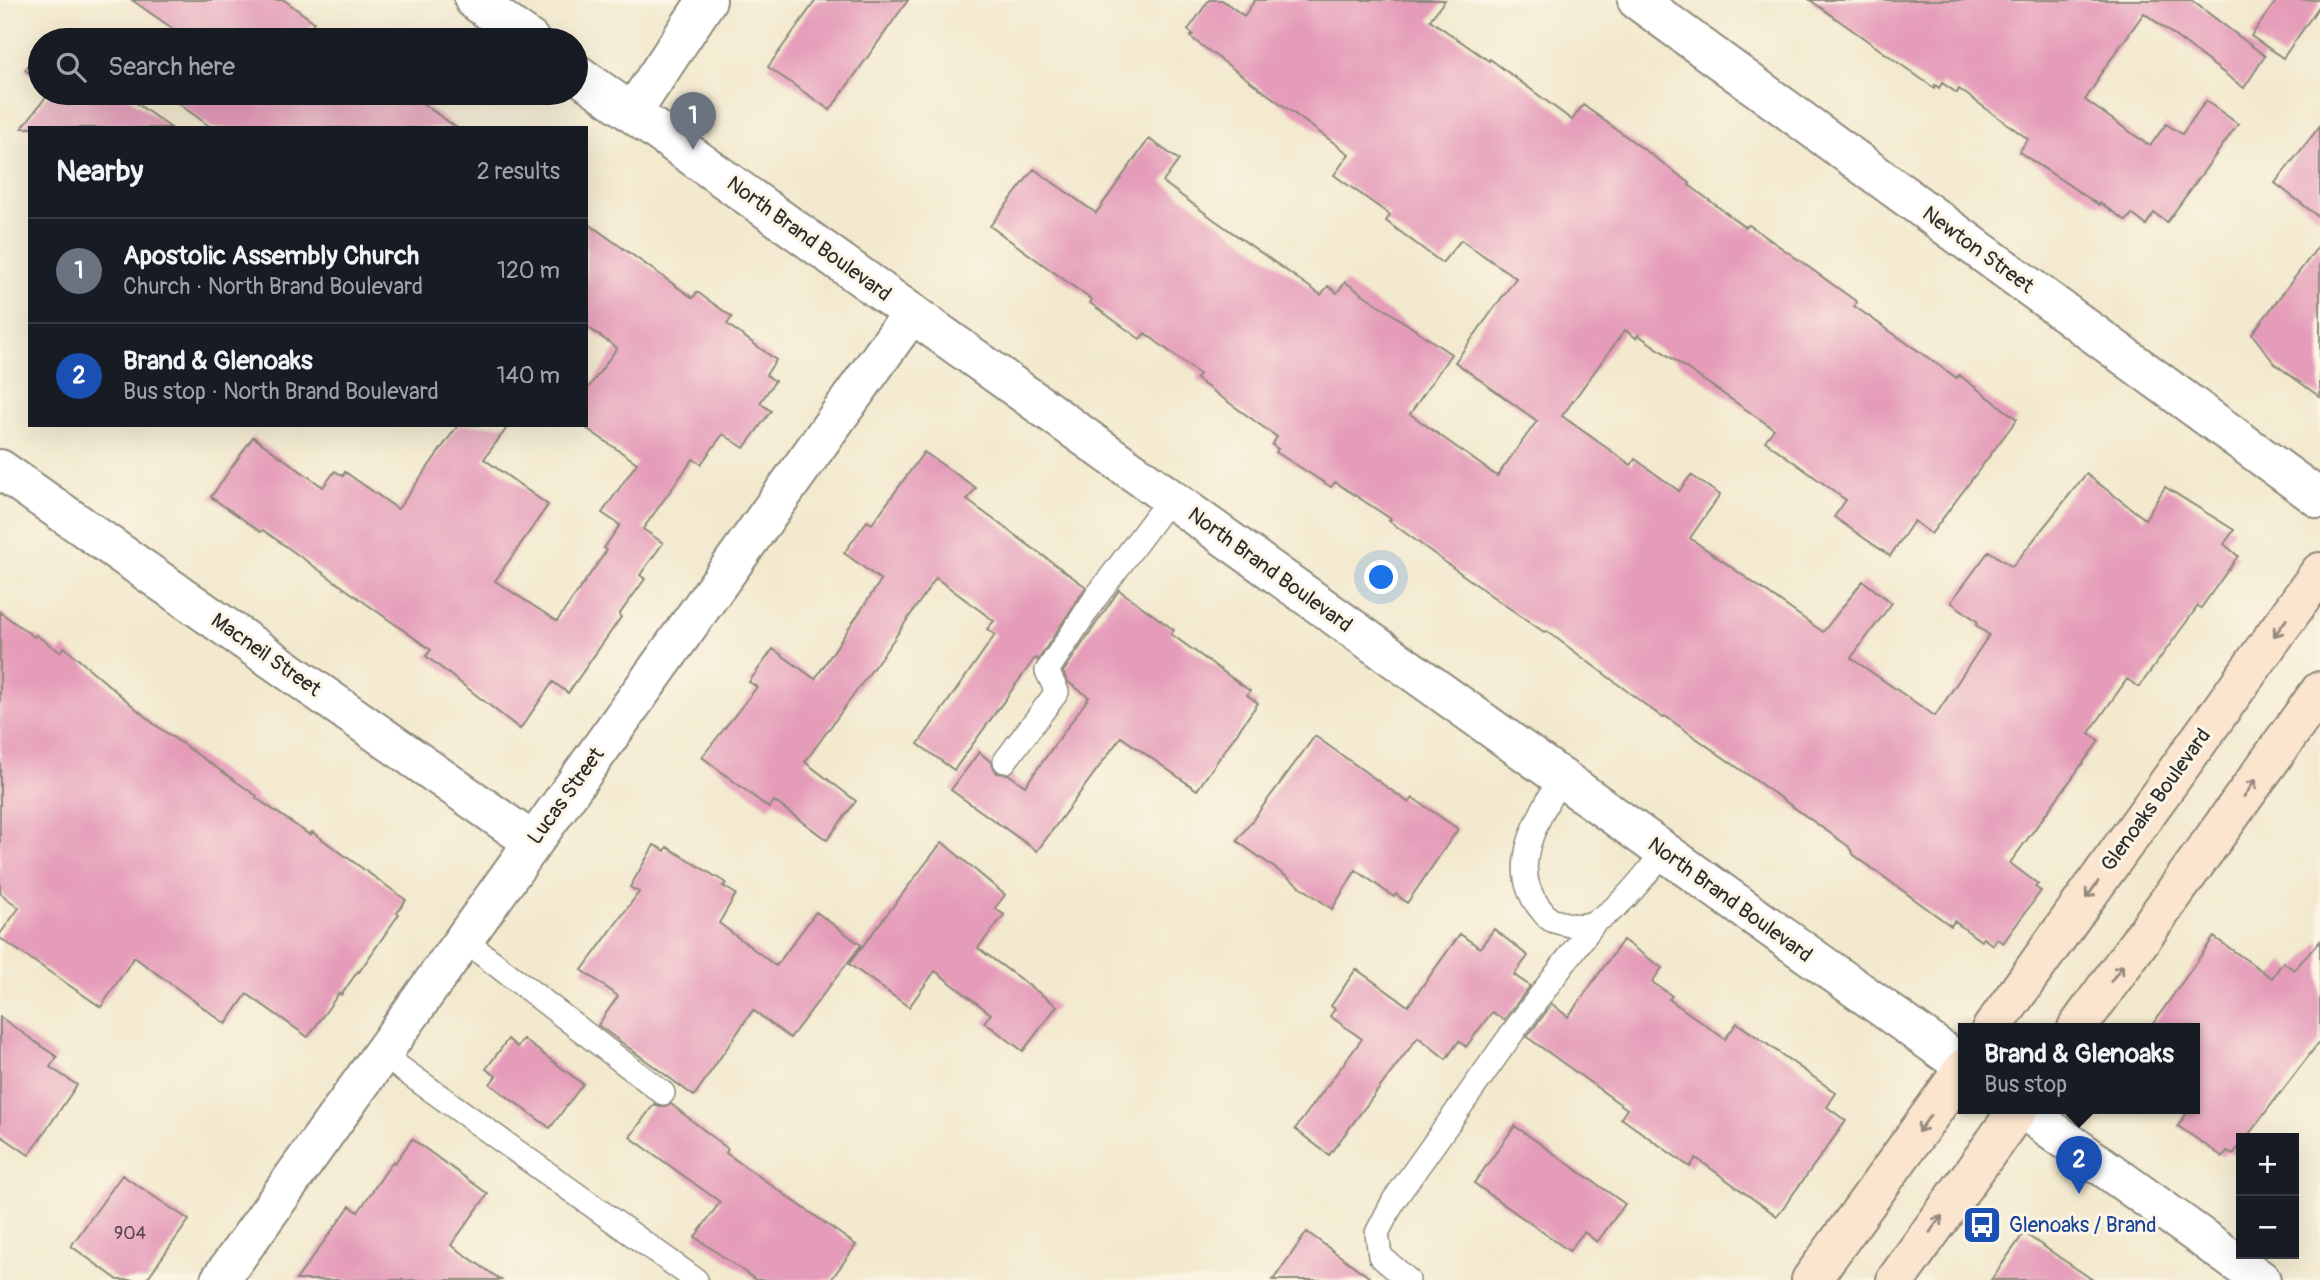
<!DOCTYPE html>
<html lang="en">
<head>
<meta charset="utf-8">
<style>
	:root { --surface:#171b24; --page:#242831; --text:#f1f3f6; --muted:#9ea1a6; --line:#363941; --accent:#d93025 }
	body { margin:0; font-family:Pangolin,sans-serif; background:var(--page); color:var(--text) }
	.controls { position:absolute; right:21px; bottom:21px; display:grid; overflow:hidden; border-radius:0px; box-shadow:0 7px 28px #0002 }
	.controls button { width:63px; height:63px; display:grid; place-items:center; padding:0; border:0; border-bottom:2px solid var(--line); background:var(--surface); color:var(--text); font:35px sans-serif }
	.you { position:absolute; left:1382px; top:578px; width:24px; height:24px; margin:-18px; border:5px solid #fff; border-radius:50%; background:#1a73e8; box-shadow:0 0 0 10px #1a73e833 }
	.badge { display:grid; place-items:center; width:46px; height:46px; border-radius:50%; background:var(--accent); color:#fff; font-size:23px; font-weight:700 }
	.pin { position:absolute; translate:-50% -58px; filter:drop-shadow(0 2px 4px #0008) }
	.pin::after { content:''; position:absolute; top:37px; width:24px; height:21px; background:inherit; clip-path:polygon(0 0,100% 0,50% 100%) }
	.popup { position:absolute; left:1958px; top:1023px; width:242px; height:91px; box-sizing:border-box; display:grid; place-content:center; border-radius:0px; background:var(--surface); filter:drop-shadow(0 2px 5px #0005); font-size:23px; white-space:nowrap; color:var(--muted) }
	.popup b { font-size:26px; color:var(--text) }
	.popup::after { content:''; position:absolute; left:50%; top:100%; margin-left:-14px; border:14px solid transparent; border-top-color:var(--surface) }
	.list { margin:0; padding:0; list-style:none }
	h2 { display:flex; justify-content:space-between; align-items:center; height:91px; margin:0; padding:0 28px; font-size:30px }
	h2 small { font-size:23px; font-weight:400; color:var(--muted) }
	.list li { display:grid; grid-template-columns:46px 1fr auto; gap:21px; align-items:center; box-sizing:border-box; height:105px; padding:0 28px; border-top:2px solid var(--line) }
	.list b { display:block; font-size:26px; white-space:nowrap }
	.list p { margin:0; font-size:23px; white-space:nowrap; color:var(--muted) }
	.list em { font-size:23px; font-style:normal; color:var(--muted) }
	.icon { flex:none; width:38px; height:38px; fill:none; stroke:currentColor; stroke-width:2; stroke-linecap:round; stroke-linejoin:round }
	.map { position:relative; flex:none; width:2320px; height:1280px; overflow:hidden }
	.search { position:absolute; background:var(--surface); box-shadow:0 7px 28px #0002; left:28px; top:28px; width:560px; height:77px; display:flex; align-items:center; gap:18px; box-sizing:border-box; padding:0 24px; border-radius:38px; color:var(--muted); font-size:26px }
	.panel { position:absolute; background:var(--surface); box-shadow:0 7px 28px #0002; left:28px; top:126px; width:560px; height:301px; border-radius:0px }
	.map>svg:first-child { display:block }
</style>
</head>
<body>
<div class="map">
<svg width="2320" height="1280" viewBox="0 0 2320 1280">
	<rect width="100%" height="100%" fill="#fcf5e5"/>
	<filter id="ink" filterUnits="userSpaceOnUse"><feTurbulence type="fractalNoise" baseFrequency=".0143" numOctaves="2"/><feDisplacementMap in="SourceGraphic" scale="14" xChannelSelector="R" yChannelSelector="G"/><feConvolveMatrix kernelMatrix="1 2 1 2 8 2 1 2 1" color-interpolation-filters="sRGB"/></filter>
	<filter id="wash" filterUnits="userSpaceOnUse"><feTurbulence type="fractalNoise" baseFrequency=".00686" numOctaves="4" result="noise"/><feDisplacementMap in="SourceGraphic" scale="28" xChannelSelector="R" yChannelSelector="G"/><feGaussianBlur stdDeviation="1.57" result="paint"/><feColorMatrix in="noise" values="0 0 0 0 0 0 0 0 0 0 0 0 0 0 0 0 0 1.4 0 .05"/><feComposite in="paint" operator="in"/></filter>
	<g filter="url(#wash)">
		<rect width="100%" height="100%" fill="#f2e9ce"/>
		<g id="blocks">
			<path fill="#e59cb9" d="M132,0H284L314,22L308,30L318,37L315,40H189Z
				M816,0H908L830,110L768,67Z
				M1209,0H1222L1244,16L1255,0H1445L1430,20L1489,61L1490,59L1572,120L1583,105L1690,183L1689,185L1745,227L1749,225L1796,258L1857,302L1854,306L1957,378L1959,375L2017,419L1931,534L1914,521L1890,556L1834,517L1846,500L1765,441L1774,429L1638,335L1636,338L1625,330L1562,416L1631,465L1635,459L1679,491L1691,475L1720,495L1690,538L1823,632L1863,581L1892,603L1851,658L1935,716L1989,635L1976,625L1978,622L1951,602L1989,551L2012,567L2086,474L2145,519L2165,487L2234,530L2224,544L2238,556L2201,608L2198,606L2139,687L2127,679L2089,733L2099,741L2010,863L2038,884L2035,887L2041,891L2003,943L1997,939L1993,945L1983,938L1981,941L1954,921L1951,926L1854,855L1848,846L1665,716L1663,718L1547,631L1544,632L1496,599L1389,521L1391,519L1335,482L1331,487L1276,452L1278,449L1272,445L1277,437L1196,379L1199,374L1145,333L1140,339L1090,303L1092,300L990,226L1034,169L1096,213L1149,139L1179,160L1163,182L1216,221L1321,295L1328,286L1337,293L1345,282L1451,354L1410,414L1497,476L1537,421L1455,362L1516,278L1461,240L1442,263L1386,221L1390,215L1334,175L1349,154L1190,37L1193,34L1188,30Z
				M1810,0H2191L2265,56L2244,88L2144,13L2097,79L2098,80L2085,100L2150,146L2166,124L2182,134L2206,101L2238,124L2167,222L2154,213L2146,225L2132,214L2126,221L2100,203L2099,205L2019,152L2028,139L1959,89L1957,93L1942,83L1939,88L1935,85L1934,88Z
				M2277,0H2320V5L2283,58L2251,36Z
				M40,49V81L25,70Z
				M49,93H122L171,128H22Z
				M181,93H408L457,128H212L175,101Z
				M2320,126V218L2275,183Z
				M586,222L693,298L697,292L732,317L727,324L776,360L766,375L775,381L760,403L771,411L744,448L723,434L701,464L693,459L643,529L663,543L640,575L645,579L619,615L621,617L568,693L553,682L520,729L426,656L431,650L263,530L261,532L211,497L253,437L323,487L335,471L343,476L345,472L398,509L458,425H509L484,459L548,505L495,581L557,621L607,550L604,548L620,525L602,513L637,463L586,428V391L617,348L586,326Z
				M2320,244V397L2275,364L2252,334Z
				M924,452L976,488L967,500L1086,587L1038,660L1035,658L954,770L918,744L995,635L987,629L994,621L936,578L887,649L805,762L856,801L827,840L774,801L769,808L702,757L757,687L749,682L773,649L815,679L881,580L844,553L867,521L872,524Z
				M1119,590L1174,630L1171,634L1250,691L1247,695L1258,703L1197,790L1121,737L1037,851L951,790L979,752L991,762L997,773L1008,774L1025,786L1089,697L1068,682L1063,672Z
				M0,612L34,637L36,635L60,652L64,647L154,724L257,796L256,798L310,835L312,832L406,900L397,913L399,914L359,972L358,971L341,995L339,993L308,1037L247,994L226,1024L134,957L101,1007L0,938V934L19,908L0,893Z
				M1315,736L1409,803L1413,798L1458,829L1407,903L1396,894L1394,897L1356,870L1332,909L1237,841Z
				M942,842L1005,895L995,908L1004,915L978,948L1057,1006L1023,1051L984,1022L991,1014L935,971L909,1007L849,964Z
				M654,845L665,851L667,847L726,883L723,886L736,894L719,923L776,966L816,912L861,945L790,1038L753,1010L694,1096L598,1025L618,996L582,970L639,892L630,887Z
				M1494,929L1528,956L1514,975L1530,986L1504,1020L1492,1012L1466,1047L1459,1041L1446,1059L1418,1037L1329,1155L1295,1129L1362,1039L1330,1016L1335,1009L1331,1006L1356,969L1408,1006L1460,934L1480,948Z
				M2214,937L2272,978L2283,962L2294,970L2320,941V1041L2246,1138H2241V1144L2233,1154L2227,1151L2223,1157L2178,1126L2190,1108H2194V1028H2150Z
				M1623,940L1662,968L1652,982L1672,996L1669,999L1725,1039L1737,1023L1836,1093L1827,1107L1846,1121L1777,1216L1696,1158L1690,1167L1621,1118L1627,1109L1527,1037L1552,1004L1568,1017Z
				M0,1017L57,1057L50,1067L77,1085L29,1155L0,1135Z
				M508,1039L517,1047L523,1039L583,1084L550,1128L490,1084L496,1076L486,1069Z
				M654,1104L662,1107L671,1104L728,1149L726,1153L856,1245L831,1280H756L695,1237L720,1202L630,1137Z
				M1515,1126L1625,1204L1597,1242L1584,1232L1569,1251L1474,1183Z
				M412,1139L488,1194L451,1245L501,1280H296L350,1206L358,1212L393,1161L395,1163Z
				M122,1175L189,1220L146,1280H118L71,1246Z
				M1307,1232L1373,1280H1273Z
				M2024,1233L2093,1280H1991Z"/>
		</g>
	</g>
	<g filter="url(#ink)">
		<use href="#blocks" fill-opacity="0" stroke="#8e8a7c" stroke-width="2"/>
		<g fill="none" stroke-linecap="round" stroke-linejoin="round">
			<g stroke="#8e8a7c" stroke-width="26">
				<path id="lane" d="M1005,761L1057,692L1047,671L1096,597L1170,498
					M1560,778C1540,817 1506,866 1539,907C1544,913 1547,919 1554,921C1568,925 1583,929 1596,921C1623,906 1644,876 1664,852
					M464,940L663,1093
					M381,1054L696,1280
					M1408,1280L1380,1256L1377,1233L1394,1200L1513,1032L1595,922"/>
			</g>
			<g stroke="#8e8a7c" stroke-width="42">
				<path id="street" d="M474,0L530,40
					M1637,0L2320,499
					M576,73L1964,1066
					M632,113L707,0
					M0,469L533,842
					M2021,1108L2261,1280
					M220,1280L912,313"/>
			</g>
			<g stroke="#8e8a7c" stroke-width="42">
				<path id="secondary" d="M1992,1028L2320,572
					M2077,1028L2320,691
					M1811,1280L1964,1068
					M1896,1280L2019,1108"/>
			</g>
			<use href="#lane" stroke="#fff" stroke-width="23"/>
			<use href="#street" stroke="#fff" stroke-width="38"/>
			<use href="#secondary" stroke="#fce5cf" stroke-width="38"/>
		</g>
		<defs><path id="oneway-shaft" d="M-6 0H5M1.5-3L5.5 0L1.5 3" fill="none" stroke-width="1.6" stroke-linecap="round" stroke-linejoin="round" transform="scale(1.75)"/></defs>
		<g stroke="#94887d">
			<use href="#oneway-shaft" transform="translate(2280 628) rotate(126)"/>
			<use href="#oneway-shaft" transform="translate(2250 788) rotate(-54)"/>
			<use href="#oneway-shaft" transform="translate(2092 890) rotate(126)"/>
			<use href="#oneway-shaft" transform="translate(2117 973) rotate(-54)"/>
			<use href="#oneway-shaft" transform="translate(1924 1124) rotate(126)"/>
			<use href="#oneway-shaft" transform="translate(1936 1224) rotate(-54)"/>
		</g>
	</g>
	<defs>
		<g id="bus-square" transform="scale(2.0125)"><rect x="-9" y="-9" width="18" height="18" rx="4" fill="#1a4fb4" stroke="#fcf5e5"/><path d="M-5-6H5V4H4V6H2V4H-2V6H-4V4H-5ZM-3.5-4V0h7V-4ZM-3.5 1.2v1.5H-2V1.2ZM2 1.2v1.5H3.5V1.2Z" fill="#fff"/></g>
	</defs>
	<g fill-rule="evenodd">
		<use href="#bus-square" x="1982" y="1225"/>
	</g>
	<g text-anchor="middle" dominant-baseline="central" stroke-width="6" stroke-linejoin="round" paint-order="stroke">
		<g font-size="18" fill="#5a474e">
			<text x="130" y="1233">904</text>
		</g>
		<g font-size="21" fill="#2b2b2b" stroke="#fcf5e5">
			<text transform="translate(809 239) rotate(36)">North Brand Boulevard</text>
			<text transform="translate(1978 250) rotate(36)">Newton Street</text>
			<text transform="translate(1270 570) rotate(36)">North Brand Boulevard</text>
			<text transform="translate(266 655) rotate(35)">Macneil Street</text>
			<text transform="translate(566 796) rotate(-54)">Lucas Street</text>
			<text transform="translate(2156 800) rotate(-54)">Glenoaks Boulevard</text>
			<text transform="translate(1730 900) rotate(36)">North Brand Boulevard</text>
		</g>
		<g font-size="21" fill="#164399" stroke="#fcf5e5" text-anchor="start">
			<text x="2009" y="1225">Glenoaks / Brand</text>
		</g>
	</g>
</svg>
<div class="controls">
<button>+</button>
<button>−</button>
</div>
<div class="you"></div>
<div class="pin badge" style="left:693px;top:150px;background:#6b7280">1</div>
<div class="pin badge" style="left:2079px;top:1194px;background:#1a4fb4">2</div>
<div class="popup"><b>Brand &amp; Glenoaks</b>Bus stop</div>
<div class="search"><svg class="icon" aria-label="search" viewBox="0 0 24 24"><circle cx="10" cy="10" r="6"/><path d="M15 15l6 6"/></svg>Search here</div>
<section class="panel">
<h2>Nearby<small>2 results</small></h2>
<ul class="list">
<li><span class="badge" style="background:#6b7280">1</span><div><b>Apostolic Assembly Church</b><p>Church · North Brand Boulevard</p></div><em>120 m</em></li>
<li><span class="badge" style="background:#1a4fb4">2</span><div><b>Brand &amp; Glenoaks</b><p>Bus stop · North Brand Boulevard</p></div><em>140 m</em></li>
</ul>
</section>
</div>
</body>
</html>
